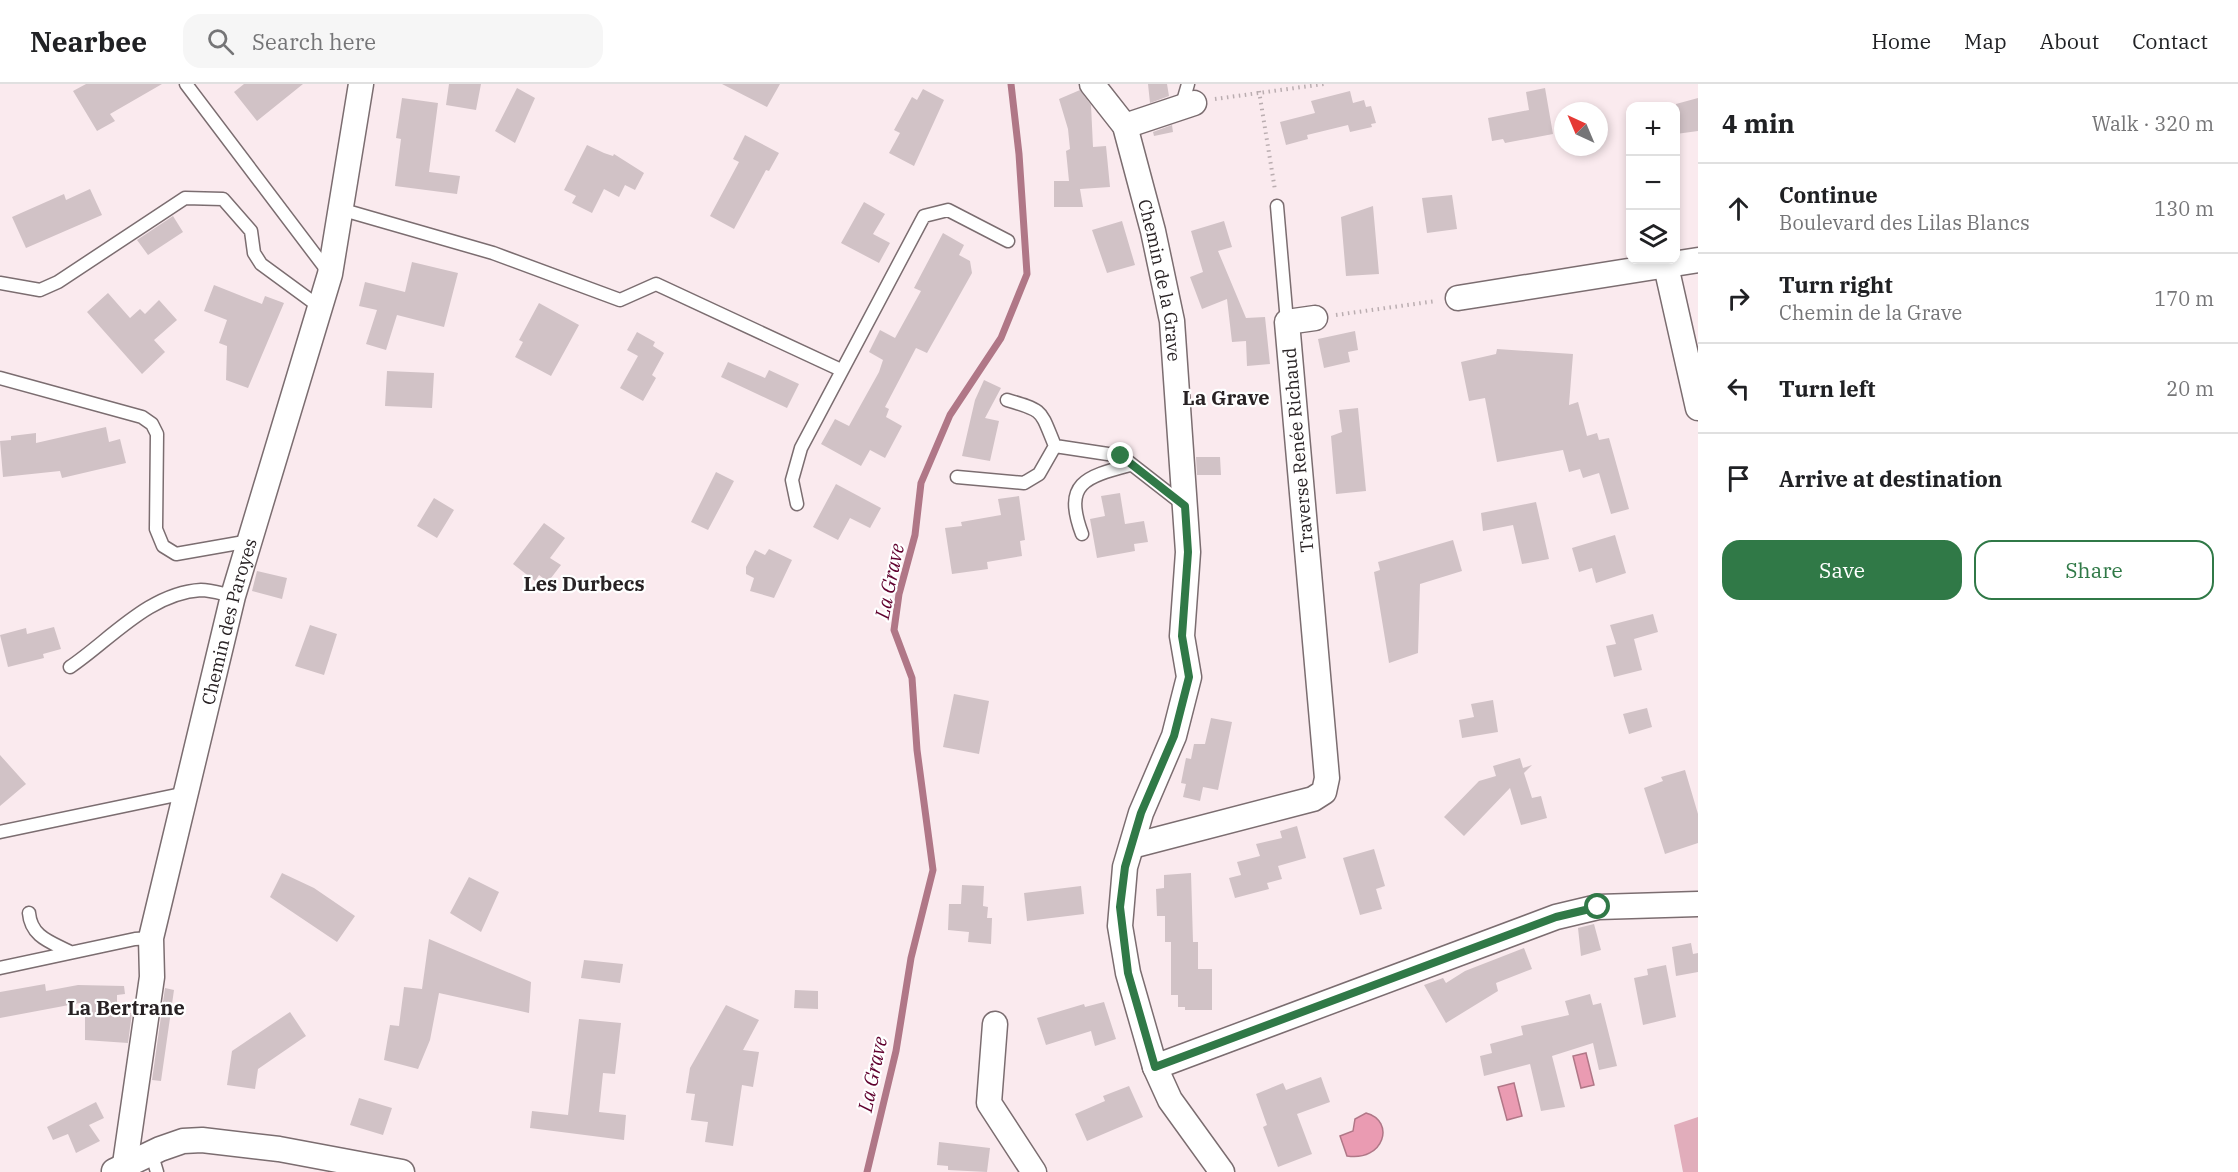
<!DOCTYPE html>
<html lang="en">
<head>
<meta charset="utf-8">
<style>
	:root { --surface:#fff; --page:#f6f6f6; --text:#202124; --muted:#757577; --line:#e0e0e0; --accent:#307947 }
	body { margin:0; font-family:"IBM Plex Serif",serif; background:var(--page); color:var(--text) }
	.controls { position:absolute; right:18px; top:18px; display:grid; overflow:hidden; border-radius:12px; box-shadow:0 3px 9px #0003 }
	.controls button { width:54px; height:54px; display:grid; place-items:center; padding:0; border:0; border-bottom:2px solid var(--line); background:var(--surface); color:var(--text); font:30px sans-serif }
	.compass { position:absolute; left:1554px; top:18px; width:54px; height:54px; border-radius:50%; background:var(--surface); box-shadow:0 3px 9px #0003; rotate:316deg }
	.stop { position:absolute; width:18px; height:18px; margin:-14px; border:4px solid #307947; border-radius:50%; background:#fff }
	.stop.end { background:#307947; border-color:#fff; box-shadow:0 2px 6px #0008 }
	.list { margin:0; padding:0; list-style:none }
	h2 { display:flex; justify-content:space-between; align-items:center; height:78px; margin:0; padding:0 24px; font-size:26px }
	h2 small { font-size:20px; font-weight:400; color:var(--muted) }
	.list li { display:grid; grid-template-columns:39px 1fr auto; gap:18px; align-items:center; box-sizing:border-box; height:90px; padding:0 24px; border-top:2px solid var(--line) }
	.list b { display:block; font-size:22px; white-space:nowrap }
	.list p { margin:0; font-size:20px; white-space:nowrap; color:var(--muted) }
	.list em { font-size:20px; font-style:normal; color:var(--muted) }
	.actions { display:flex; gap:12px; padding:18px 24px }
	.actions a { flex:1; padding:14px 0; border:2px solid var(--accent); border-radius:18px; text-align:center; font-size:21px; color:var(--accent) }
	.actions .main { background:var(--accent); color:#fff }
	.icon { flex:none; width:33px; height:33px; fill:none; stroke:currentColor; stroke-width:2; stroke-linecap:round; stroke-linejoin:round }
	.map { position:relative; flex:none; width:1698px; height:1088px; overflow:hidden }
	header { display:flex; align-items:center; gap:36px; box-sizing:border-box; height:84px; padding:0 30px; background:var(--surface); border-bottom:2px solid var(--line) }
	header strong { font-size:28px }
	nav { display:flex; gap:33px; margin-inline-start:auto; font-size:21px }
	.search { width:420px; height:54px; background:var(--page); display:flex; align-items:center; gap:15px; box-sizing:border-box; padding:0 21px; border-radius:18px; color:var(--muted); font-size:22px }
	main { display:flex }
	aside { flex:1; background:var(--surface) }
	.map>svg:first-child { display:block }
</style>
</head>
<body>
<header>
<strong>Nearbee</strong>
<div class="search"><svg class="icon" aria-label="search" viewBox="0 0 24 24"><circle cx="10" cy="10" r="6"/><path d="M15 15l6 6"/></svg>Search here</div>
<nav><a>Home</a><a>Map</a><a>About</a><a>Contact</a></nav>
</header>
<main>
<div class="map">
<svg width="1698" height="1088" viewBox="0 0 1698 1088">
	<rect width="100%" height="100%" fill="#faeaee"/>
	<path fill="#e1adbb" d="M1698,1033V1088H1683L1674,1041Z"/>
	<path fill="#ea9bb2" stroke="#b07787" stroke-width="1.5" d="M1586,969L1594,1001L1581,1004L1573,972Z
		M1514,999L1522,1032L1507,1036L1498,1003Z
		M1366,1029C1396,1037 1384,1078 1347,1072L1340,1052L1353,1047L1355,1035Z"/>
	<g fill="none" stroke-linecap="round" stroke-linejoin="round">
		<path stroke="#b07787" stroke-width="7" d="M867,1088L896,967L911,874L933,786L917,666L912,594L894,546L899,510L915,451L921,399L950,331L1001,254L1027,190L1019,70L1011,0"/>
	</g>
	<path fill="#d1c2c6" d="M86,0H162L110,30L115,37L97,47L73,7Z
		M244,0H303L257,37L234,8Z
		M449,0H481L476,26L446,21Z
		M722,0H780L767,23Z
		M1148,0H1167L1169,12L1150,19Z
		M517,4L535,14L515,59L495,47Z
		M1545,4L1553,50L1505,59L1503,55L1492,57L1488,34L1529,26L1526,8Z
		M923,5L944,16L914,82L889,69L900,49L894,46L912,13L917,16Z
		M1080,6L1091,21L1093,63L1106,62L1110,103L1080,105L1083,123H1054V97H1069L1066,67L1070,65L1068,45L1059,15Z
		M1350,7L1353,19L1364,16L1366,23L1371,22L1376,39L1371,40L1372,43L1350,48L1348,41L1307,51L1308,55L1286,61L1280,38L1315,29L1311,17Z
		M402,14L438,19L429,88L460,92L457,110L395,102L401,55L396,54Z
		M1698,14V47L1676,50V20Z
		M1172,41L1173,48L1154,52L1153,48Z
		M745,51L779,69L769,87L766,86L734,145L710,132L739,78L733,75Z
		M587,61L604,69L613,72L614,70L644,89L635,106L625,101L619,113L604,105L592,129L572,119L576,112L564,106Z
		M90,105L102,131L26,164L12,133L64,110L66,116Z
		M1452,111L1457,145L1427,149L1422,114Z
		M864,118L885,130L873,150L890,159L879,179L841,159Z
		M1373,122L1379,190L1346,192L1341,133Z
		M173,132L183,148L148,171L137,156Z
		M1122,137L1135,181L1107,189L1092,146Z
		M1224,137L1232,163L1218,167L1246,234L1265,233L1270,280L1247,282L1246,257L1232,258L1227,215L1202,225L1190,193L1203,188L1191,147Z
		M943,149L964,161L959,171L970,177L972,189L927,269L916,264L885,323L889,325L886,333L902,342L885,374L870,366L861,382L821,360L835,335L849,342L879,288L883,276L869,268L880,246L895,254L921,207L914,204Z
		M412,178L458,189L444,243L397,231L386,266L366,260L377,226L359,222L365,198L405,208Z
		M214,201L262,220L265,212L284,219L248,304L226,296L227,262L219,259L227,236L204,227Z
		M108,209L130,234L140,225L145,230L159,216L177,236L154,256L165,268L142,290L87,228Z
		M539,219L579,241L551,292L515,273L523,258L519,256Z
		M1355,247L1358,266L1348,268L1350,278L1324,284L1318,255Z
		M637,248L655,258L653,262L664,269L652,291L656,294L643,317L620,304L638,272L627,266Z
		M1497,265L1573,270L1569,321L1578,318L1587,352L1597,349L1599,356L1609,354L1629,425L1611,430L1599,389L1583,394L1580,385L1569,388L1563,366L1497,378L1485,314L1469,317L1461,278L1496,270Z
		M728,278L765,294L769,286L799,300L787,324L721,293Z
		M387,287L434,289L432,324L385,322Z
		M984,296L1001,304L985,334L999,337L990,377L962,372L975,316Z
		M1358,324L1366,407L1336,410L1331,352L1342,348L1339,326Z
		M106,343L109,358L120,355L126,379L62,394L60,387L3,393L0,357L11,356V352L36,349V359Z
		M1196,373H1220L1221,391H1197Z
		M716,388L734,397L708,446L691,438Z
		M836,400L881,424L870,444L850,434L838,456L813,443Z
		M1120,409L1125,440L1144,437L1148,458L1134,460L1135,467L1097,474L1090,435L1105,432L1101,412Z
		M1019,412L1025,456L1020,457L1022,472L987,478L988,485L952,490L945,444L962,442L961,438L1001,431L998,415Z
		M434,414L454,426L437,454L417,442Z
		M1536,418L1549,475L1522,480L1513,441L1483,447L1481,429Z
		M544,439L565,454L550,474L561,481L548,498L539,491L535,497L513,480Z
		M1615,451L1626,489L1596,499L1592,484L1579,488L1572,464Z
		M1453,456L1462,487L1420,500L1418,569L1389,579L1374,488L1380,486L1378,478Z
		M769,465L792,476L774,514L750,507L754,494L746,490V483L755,466L765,471Z
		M257,487L287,494L282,515L252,507Z
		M1653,530L1658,548L1634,555L1642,586L1614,593L1606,562L1616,560L1610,541Z
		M310,541L337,550L324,591L295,582Z
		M54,543L61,565L43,570L44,574L8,583L0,551L26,544L27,550Z
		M954,610L989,617L979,670L943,663Z
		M1493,616L1498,648L1462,654L1459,636L1474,633L1471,620Z
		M1647,624L1652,643L1629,650L1623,630Z
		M1211,634L1232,638L1218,706L1203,703L1200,717L1183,713L1186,700L1181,699L1186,674L1191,675L1194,660H1205Z
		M0,671L26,700L0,722Z
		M1520,674L1523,684L1532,681L1524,689L1532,714L1541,712L1547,734L1521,741L1510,704L1464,752L1444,733L1479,697L1496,692L1493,682Z
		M1685,686L1698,730V759L1665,770L1644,704L1663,697L1661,693Z
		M1297,742L1306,774L1278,782L1282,795L1267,799L1269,805L1235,814L1229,794L1241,791L1237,778L1260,772L1256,760L1282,754L1280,747Z
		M1374,765L1385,802L1376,805L1382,825L1360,831L1343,774Z
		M282,789L314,804L355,832L337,858L270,813Z
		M1191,789L1193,858H1198V885H1212V926H1185V923H1178V911H1171V858H1165V832H1157L1156,805L1164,804V791Z
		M469,793L499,808L481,848L450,829Z
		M962,801L984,802L983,822L988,823L987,834H992L991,860L968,858L969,848L948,846L949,820H961Z
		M1081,802L1084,830L1027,837L1024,809Z
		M1594,840L1601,866L1581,872L1578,844Z
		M429,855L531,898L529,929L439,909L430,956L418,985L384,976L390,941L399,942L404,903L422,905Z
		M1691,859L1693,870L1698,869V888L1676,892L1672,863Z
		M1524,864L1532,885L1496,899L1498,907L1446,939L1424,901L1443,894L1446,899L1465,887Z
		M584,876L623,880L620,899L581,894Z
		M1666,881L1676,933L1643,941L1634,894L1648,891L1647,885Z
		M45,900L46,907L78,901L124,902L125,910L117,911V928L132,929L128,959L85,956V918L0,934V908Z
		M165,904L174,906L161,997L152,996Z
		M795,906L818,907V925L794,924Z
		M1590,910L1593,921L1601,919L1617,982L1599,986L1593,959L1552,972L1565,1023L1541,1027L1530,980L1484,992L1480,972L1492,969L1490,960L1523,951L1521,942L1569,931L1565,917Z
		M1104,918L1116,955L1095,962L1091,947L1046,961L1037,934L1084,920L1085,923Z
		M726,921L759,936L743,966L759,968L753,1003L742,1001L733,1062L705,1058L708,1038L691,1036L695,1010L686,1009L690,984Z
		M290,928L306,952L258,985L255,1005L227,1001L232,967Z
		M579,935L621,939L615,990L603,989L599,1028L626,1031L624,1056L530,1044L532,1027L568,1031Z
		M1321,993L1330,1018L1297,1030L1312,1070L1278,1083L1263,1043L1267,1041L1256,1010L1283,999L1286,1006Z
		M1129,1002L1143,1033L1087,1057L1075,1030L1105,1017L1103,1012Z
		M359,1014L392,1024L383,1051L350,1041Z
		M96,1018L104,1034L89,1041L100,1057L76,1069L68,1050L53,1056L47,1043Z
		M939,1058L990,1064L987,1088L948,1086V1082L937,1081Z"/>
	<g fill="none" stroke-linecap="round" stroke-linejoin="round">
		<g stroke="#7b6d70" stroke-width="15">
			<path id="lane" d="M186,0L329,189
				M1181,24L1188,0
				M1277,122L1287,238
				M340,125L493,169L620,216L656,200L841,286
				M0,199L40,206L58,198L185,114L223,115L251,147L254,169L261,180L321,224
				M0,294L142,333L152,340L157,350L156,445L163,462L176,470L250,457
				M1007,316C1045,327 1040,326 1055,362L1121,372L1185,422
				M957,393L1024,399L1039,390L1055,362
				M797,420L792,396L801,364L924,132L948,126L1008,157
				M1082,450C1063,399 1085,393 1130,381
				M70,583C110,556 149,509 201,506C211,506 223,510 233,512
				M0,748L186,709
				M29,829C31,853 51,858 70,868
				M0,884L135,855L151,854
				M151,1068L157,1088"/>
		</g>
		<g stroke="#7b6d70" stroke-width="27">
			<g id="street">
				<path id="s1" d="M1092,0L1125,42L1153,147L1172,237L1188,468L1182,552L1189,593L1174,652L1141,729L1125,783L1120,842L1128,889L1155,983L1170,1016L1222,1088"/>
				<path d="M1125,42L1194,19"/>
				<path d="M1666,182L1698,324"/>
				<path d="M1458,214L1698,176"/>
				<path d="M1132,762L1313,715L1324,708L1327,694L1287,238L1315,234"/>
				<path d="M995,940L989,1019L1034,1088"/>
				<path d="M1155,983L1556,833L1598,823L1698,820"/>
				<path id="s2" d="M125,1080L152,893L151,854L233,512L330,190L361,0"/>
				<path d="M114,1087L160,1065L183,1057L202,1056L279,1065L402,1088"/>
			</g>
		</g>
		<path stroke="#baadb0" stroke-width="4" stroke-dasharray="1.5 4.5" stroke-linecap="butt" d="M1259,7L1275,106
			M1215,15L1324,0
			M1336,231L1436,217"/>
		<use href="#lane" stroke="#fff" stroke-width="12"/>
		<use href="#street" stroke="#fff" stroke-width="24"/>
	</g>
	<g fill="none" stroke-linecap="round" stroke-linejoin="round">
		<path stroke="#307947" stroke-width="8" d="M1121,372L1185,422L1188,468L1182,552L1189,593L1174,652L1141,729L1125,783L1120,823L1128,889L1155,983L1556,833L1598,823"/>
	</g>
	<g text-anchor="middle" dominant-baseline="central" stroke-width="4.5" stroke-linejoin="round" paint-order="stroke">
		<g font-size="18" fill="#282224" stroke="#fff">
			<text stroke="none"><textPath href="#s1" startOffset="212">Chemin de la Grave</textPath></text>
			<text transform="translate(1298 366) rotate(-95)">Traverse Renée Richaud</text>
			<text stroke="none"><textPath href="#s2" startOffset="554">Chemin des Paroyes</textPath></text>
		</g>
		<g font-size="20" font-weight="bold" fill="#282224" stroke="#fff">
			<text x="1226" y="313">La Grave</text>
			<text x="584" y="499">Les Durbecs</text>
			<text x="126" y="923">La Bertrane</text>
		</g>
		<g font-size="20" font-style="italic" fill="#60012e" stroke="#fff">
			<text transform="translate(889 497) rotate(-78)">La Grave</text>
			<text transform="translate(872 990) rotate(-78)">La Grave</text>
		</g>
	</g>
</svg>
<div class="controls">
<button>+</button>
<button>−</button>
<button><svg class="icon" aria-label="layers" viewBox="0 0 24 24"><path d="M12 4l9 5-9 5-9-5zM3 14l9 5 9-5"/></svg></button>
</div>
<svg class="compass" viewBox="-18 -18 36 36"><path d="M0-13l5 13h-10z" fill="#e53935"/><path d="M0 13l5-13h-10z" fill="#757577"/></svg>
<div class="stop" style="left:1598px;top:823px"></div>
<div class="stop end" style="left:1121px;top:372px"></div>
</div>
<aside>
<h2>4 min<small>Walk · 320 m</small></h2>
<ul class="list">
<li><svg class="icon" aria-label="ahead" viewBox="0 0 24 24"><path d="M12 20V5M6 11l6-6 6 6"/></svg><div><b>Continue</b><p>Boulevard des Lilas Blancs</p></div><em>130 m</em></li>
<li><svg class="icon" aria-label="right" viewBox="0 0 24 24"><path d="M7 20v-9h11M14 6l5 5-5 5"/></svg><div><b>Turn right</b><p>Chemin de la Grave</p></div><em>170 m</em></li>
<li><svg class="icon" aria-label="left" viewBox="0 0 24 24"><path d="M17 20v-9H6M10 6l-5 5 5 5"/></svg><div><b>Turn left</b></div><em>20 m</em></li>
<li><svg class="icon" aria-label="arrive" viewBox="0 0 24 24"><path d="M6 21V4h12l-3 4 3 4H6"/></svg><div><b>Arrive at destination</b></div></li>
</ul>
<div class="actions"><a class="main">Save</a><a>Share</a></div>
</aside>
</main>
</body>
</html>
